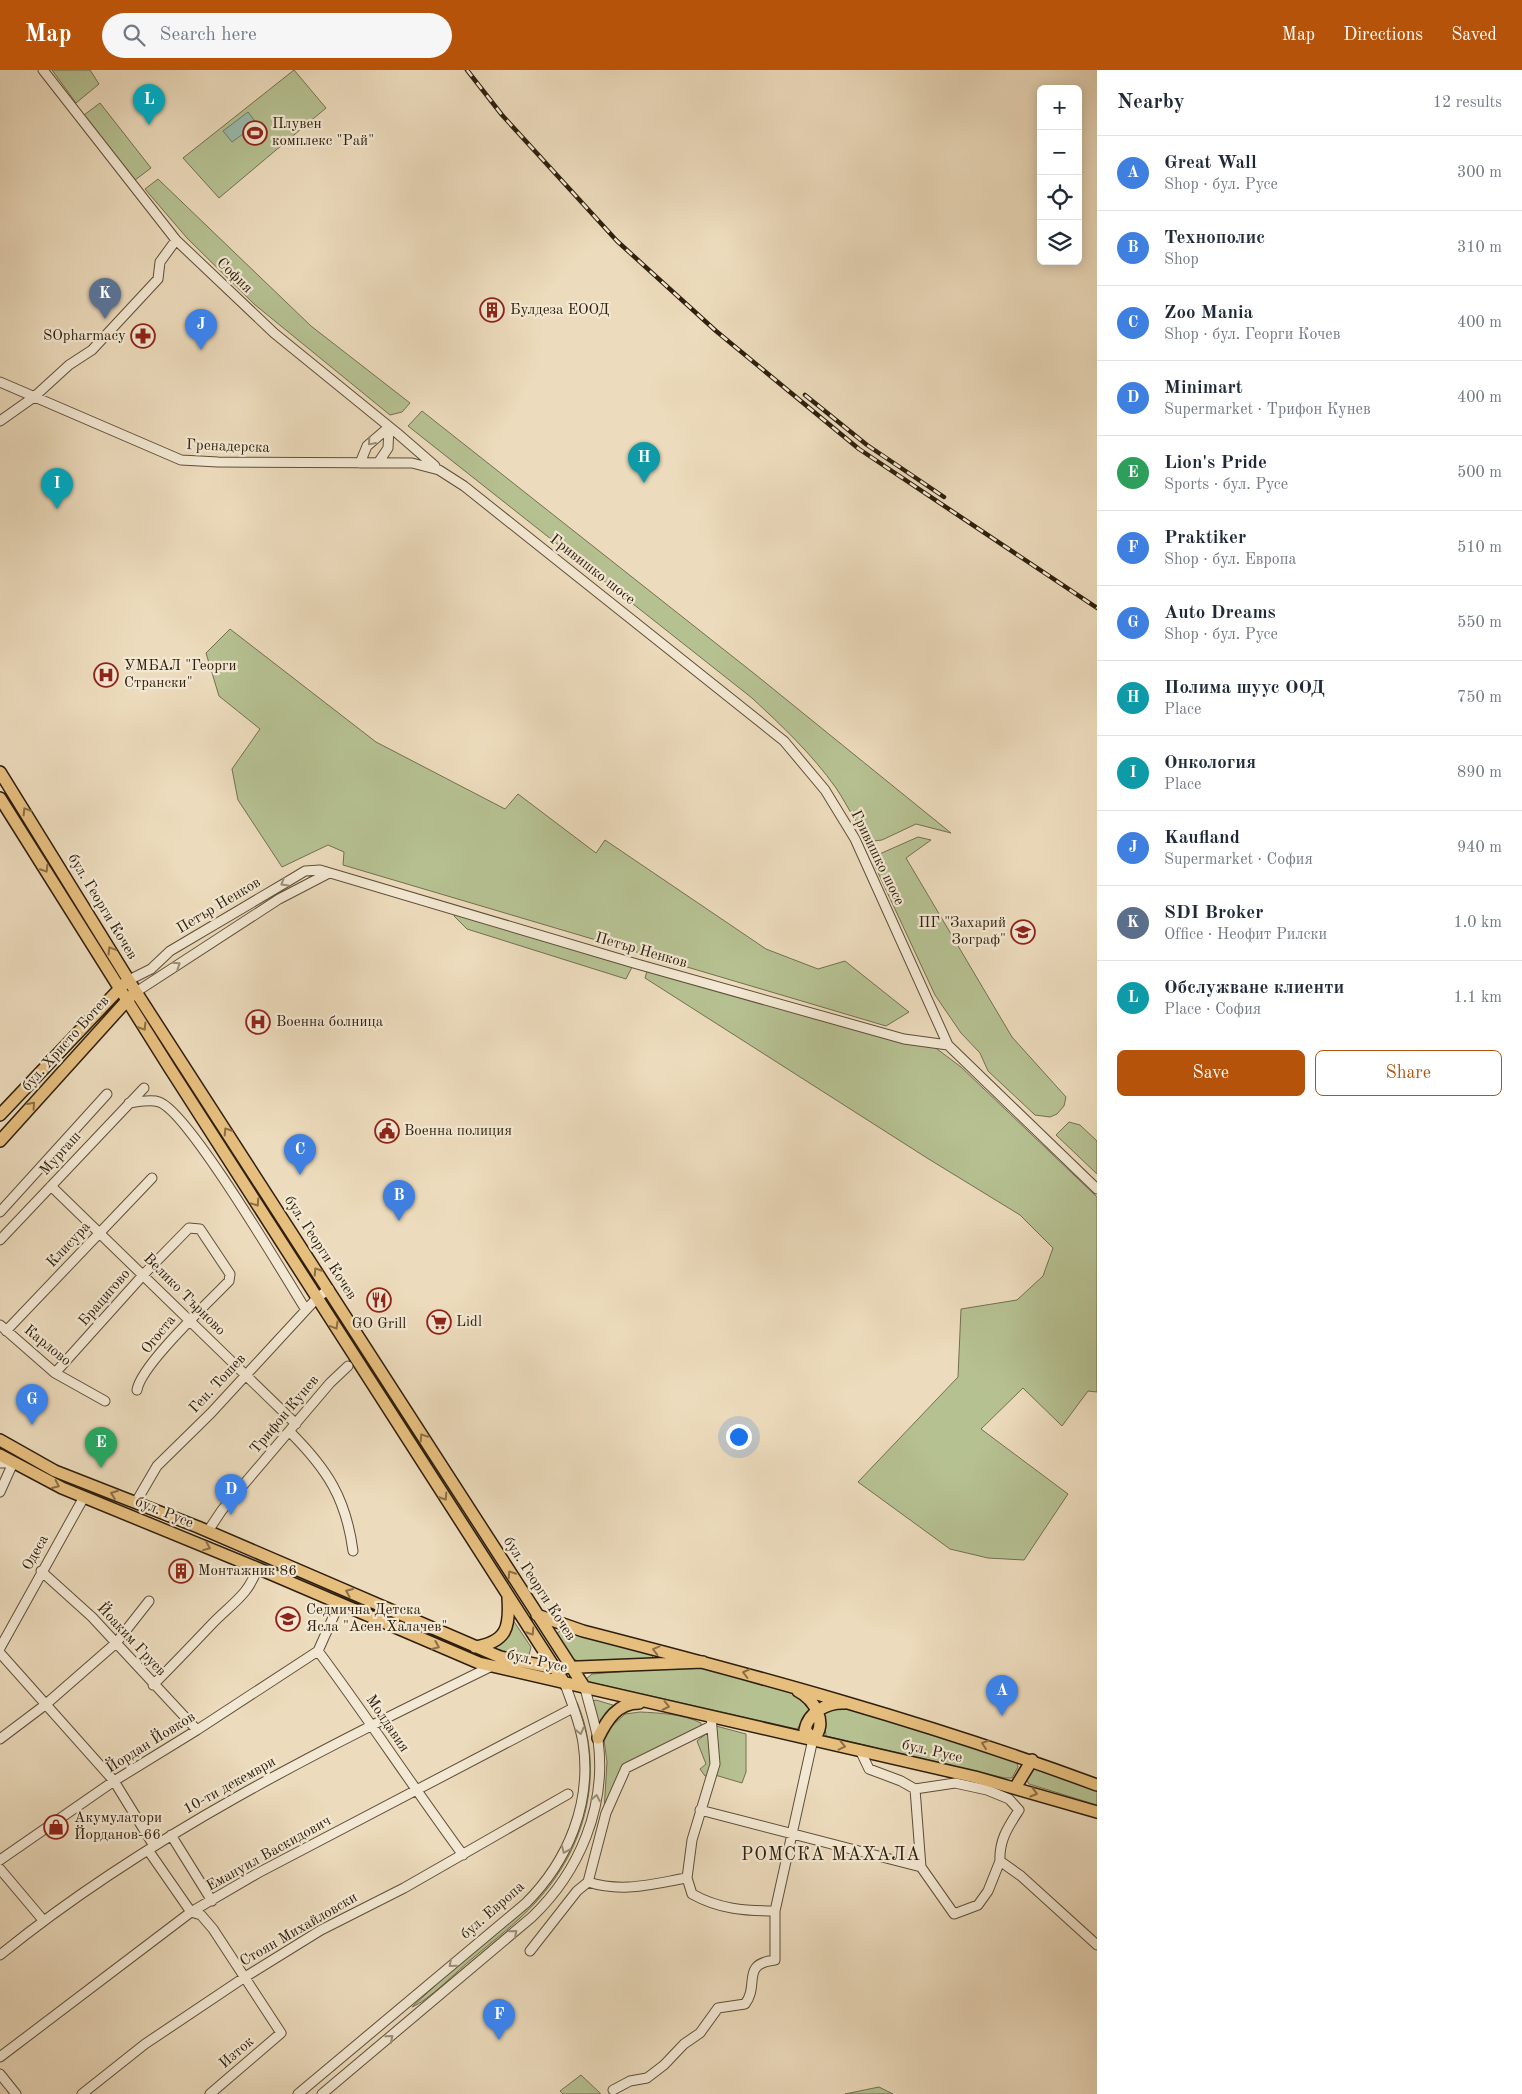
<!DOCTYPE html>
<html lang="en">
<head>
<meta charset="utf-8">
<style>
	:root { --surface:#fff; --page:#f6f6f7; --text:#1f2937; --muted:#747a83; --line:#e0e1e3; --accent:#b45309 }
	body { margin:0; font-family:"Old Standard TT",serif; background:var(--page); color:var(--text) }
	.controls { position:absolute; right:15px; top:15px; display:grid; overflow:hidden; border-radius:8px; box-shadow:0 2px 12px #0003 }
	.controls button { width:45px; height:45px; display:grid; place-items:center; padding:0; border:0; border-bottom:1px solid var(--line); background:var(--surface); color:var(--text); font:25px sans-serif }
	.you { position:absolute; left:738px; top:1366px; width:18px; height:18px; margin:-12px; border:4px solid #fff; border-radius:50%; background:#1a73e8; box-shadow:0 0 0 8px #1a73e833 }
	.badge { display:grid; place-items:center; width:32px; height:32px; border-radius:50%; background:var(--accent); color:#fff; font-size:16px; font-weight:700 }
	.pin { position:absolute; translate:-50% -41px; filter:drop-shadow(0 1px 2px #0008) }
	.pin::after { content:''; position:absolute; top:26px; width:18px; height:15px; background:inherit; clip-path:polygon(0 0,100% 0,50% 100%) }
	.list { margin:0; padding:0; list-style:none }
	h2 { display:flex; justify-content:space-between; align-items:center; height:65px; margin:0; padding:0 20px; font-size:21px }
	h2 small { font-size:16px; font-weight:400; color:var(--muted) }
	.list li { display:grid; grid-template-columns:32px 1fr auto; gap:15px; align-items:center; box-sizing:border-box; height:75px; padding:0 20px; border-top:1px solid var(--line) }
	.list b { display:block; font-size:19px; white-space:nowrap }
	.list p { margin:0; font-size:16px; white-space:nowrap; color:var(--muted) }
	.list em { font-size:16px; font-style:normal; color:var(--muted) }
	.actions { display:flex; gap:10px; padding:15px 20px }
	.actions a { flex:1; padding:11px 0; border:1px solid var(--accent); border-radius:8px; text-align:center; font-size:18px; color:var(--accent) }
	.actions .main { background:var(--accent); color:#fff }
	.icon { flex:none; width:28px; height:28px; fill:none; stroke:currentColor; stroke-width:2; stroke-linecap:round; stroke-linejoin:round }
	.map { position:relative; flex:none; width:1097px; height:2024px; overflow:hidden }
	header { display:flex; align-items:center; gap:30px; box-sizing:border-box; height:70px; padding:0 25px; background:var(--accent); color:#fff }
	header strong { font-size:24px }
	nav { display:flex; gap:28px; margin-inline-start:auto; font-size:18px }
	.search { width:350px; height:45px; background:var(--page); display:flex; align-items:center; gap:12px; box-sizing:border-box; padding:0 18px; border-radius:28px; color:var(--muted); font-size:19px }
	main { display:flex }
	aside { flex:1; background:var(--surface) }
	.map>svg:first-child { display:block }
</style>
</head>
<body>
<header>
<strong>Map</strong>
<div class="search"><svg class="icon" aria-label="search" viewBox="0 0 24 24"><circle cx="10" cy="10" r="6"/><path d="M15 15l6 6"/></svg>Search here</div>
<nav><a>Map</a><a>Directions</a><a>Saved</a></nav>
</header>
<main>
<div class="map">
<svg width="1097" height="2024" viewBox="0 0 1097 2024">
	<rect width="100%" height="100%" fill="#ecdbbc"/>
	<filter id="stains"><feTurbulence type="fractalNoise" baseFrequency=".004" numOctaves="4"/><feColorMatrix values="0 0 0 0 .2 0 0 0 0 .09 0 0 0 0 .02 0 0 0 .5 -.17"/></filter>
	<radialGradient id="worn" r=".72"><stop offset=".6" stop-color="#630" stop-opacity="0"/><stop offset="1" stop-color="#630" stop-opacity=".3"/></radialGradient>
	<path fill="#b6c192" stroke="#727050" d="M52,0H90L99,14L76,33Z
		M294,0L326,38L219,128L183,88Z
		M100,33L151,98L135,110L84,45Z
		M158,109L311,256L410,333L402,342L390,345L254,234L187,168L145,119Z
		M422,341L756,605L951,763L916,754L882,770L874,771C856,757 849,737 836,718C812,684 782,656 752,628L408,356Z
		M230,559L376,672L505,739L518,724L596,783L605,770L766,879L818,899L845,891L909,942L886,956L343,795L344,782L328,775L282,797L238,730L232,699L260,659L219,626L206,583Z
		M918,767L931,770L906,788L1012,967L1066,1027L1064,1036L1057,1044L1050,1047L1035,1045L988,1001L980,983L961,963L935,925L874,794L875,786Z
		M457,840L633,895L626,909L467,859L454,846Z
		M649,894L933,976L961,997L1097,1127V1322L1088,1321L1062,1356L1023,1318L981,1359L1068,1424L1024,1490L988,1488L950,1479L858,1412L958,1307L961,1239L1017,1230L1043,1206L1053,1178L1020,1145L927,1088L645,908Z
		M1069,1052L1080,1055L1097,1071V1104L1056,1065Z
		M513,1550L531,1577L529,1585L523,1586L493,1578Z
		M560,1561L652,1584L653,1586L650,1589L578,1591L570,1587L556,1564Z
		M694,1596L718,1599L797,1625L804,1629L811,1640L797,1659L589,1612L586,1609L592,1604Z
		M596,1630L616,1636L608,1642L599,1655L593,1631Z
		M577,1632C606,1702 586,1778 536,1832C517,1853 494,1870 473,1888C458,1900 428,1931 412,1937L548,1811L588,1715L575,1633Z
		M835,1638H844L911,1655L1016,1690L1018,1697L1012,1708H1005L826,1666L824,1644Z
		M640,1642C660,1643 683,1644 701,1653V1657L626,1694L604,1741L607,1692L604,1670L611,1657L625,1644Z
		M716,1656L746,1664V1702L742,1713L715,1705L705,1706L700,1699L706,1694L697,1671Z
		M1035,1696L1097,1718V1735L1029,1714L1026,1710Z
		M581,2005L601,2024H563L560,2021Z
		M879,2017L893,2024H845Z"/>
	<path fill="#99bbad" stroke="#6f7d6d" d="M248,42L257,54L232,72L223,61Z"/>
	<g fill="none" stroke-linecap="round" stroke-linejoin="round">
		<g stroke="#5e4f39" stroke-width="11">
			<path id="minor" d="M43,0L176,170L274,263L397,363L435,396
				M0,312L181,390L218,392L412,393L439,400L464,416L784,671L825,720L855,769L948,975L1097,1119
				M0,351L34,327L69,295L92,280L158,209L160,192L176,170
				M360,393L367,376L389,357
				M378,393L388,378L389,357
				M129,910L151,899L170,881L285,813L305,801L320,800L637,894L904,969L948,975
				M136,922L279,829L329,803
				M129,1033C137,1032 151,1029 159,1032C188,1041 284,1205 306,1240
				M51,1116L296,1354
				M0,1142L107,1024
				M0,1170L144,1018
				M0,1255L55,1303L105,1331
				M6,1261L152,1108
				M55,1303L144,1204L189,1158L200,1159L230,1204L229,1211C209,1232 141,1295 137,1320
				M290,1362C327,1399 346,1428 353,1481
				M0,1393H13L0,1422
				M136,1432L157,1396L211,1343L317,1228L329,1219
				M208,1461L222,1440L330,1313L348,1296
				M41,1501L92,1547L197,1660
				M339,1534L318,1581C368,1648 413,1717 463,1785
				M0,1578L84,1427
				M0,1583L114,1711L154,1776
				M153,1615C173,1595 193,1574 212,1554C230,1535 250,1524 257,1498
				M711,1646L715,1694L692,1770L687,1808L692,1824C719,1839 744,1841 775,1841
				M0,1669L45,1635L116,1573L149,1531
				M860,1680L869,1699L901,1711L915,1719L955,1713L987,1720L1009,1729L1019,1740C1008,1757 999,1770 1000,1791L1021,1806L1097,1875
				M915,1719L921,1797L954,1844L978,1835L988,1821L1000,1791
				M700,1740L921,1797
				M171,1765L212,1831
				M148,1780L191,1842L201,1845L213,1859L281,1963L210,2024
				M0,1790L114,1711L197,1660L318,1581
				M0,1799L43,1850
				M588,1812L606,1743L626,1698L711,1656
				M530,1881L577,1821L588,1812C623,1823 651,1814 687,1808
				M0,1885C148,1765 320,1680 490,1597
				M0,1987L191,1842L258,1803L573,1638
				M0,2004L16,2024
				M613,2020L630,2011L647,2008L664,1995L684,1974L700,1963L718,1938L745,1934C760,1915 740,1894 775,1890V1841L813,1669
				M82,2024L145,1974L245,1907L321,1860L404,1818L568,1724
				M298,2024L526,1833C568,1791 592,1733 583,1673C580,1653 572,1634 565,1614
				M322,2024L532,1847C579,1802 607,1737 598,1670C595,1653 589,1635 585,1618"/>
		</g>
		<g stroke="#2f200d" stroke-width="14">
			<path id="major" d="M0,702L136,922L585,1618
				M0,728L169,997L565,1614
				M0,1045L124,914
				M0,1071L131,926
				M0,1370L55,1401L198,1457L500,1587L554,1598L703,1592
				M0,1385L62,1418L257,1498L479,1593L975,1707L1097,1742
				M537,1545L583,1561C758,1606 927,1652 1097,1715
				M475,1577C507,1572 510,1557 508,1528
				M798,1621C814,1629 829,1654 813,1669L805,1660C808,1642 828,1632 845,1633
				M598,1668C607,1650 617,1633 639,1633
				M1015,1718L1032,1690"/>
		</g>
		<use href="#minor" stroke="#f3e8d3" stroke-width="9"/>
		<use href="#major" stroke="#e6be7e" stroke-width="11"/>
		<g stroke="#2f200d" stroke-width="4.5">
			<path id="rail" d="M467,0L502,45L617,171L716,261L859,379L1097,538
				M805,325L867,375L944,427"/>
		</g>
		<use href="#rail" stroke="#f3e8d3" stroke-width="2.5" stroke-dasharray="8" stroke-linecap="butt"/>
	</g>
	<defs><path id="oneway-chevron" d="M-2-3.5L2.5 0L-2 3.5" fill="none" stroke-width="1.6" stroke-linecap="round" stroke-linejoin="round" transform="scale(1.25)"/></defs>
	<g stroke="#9b8e7a">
		<use href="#oneway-chevron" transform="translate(371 372) rotate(131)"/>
		<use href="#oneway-chevron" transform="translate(284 813) rotate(149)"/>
		<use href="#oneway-chevron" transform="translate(177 895) rotate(-33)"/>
		<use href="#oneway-chevron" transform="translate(580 1661) rotate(76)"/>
		<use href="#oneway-chevron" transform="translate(596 1728) rotate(-80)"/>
		<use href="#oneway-chevron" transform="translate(565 1780) rotate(114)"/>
		<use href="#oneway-chevron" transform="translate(514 1863) rotate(-40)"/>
		<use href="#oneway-chevron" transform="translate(452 1894) rotate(140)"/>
		<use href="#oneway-chevron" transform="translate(390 1968) rotate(-39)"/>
	</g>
	<g stroke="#8a6f46">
		<use href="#oneway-chevron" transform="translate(26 741) rotate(-122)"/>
		<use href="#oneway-chevron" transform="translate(45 799) rotate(58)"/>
		<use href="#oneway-chevron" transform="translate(111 880) rotate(-121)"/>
		<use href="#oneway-chevron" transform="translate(143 957) rotate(58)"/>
		<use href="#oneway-chevron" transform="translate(32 1035) rotate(-48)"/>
		<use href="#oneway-chevron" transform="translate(227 1061) rotate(-123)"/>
		<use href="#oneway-chevron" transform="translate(256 1133) rotate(56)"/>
		<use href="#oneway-chevron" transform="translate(317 1201) rotate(-123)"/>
		<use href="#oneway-chevron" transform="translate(335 1256) rotate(59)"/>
		<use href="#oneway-chevron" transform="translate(423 1367) rotate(-123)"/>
		<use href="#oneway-chevron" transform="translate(56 1415) rotate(25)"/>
		<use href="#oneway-chevron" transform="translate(114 1424) rotate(-160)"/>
		<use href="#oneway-chevron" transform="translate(444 1427) rotate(57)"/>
		<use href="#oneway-chevron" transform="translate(207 1477) rotate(22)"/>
		<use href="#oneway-chevron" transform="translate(511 1504) rotate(-123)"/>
		<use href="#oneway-chevron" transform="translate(349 1522) rotate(-157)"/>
		<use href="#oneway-chevron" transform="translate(531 1562) rotate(57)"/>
		<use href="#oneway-chevron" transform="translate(436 1576) rotate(23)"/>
		<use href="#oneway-chevron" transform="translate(656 1580) rotate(-165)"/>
		<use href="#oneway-chevron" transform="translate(746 1603) rotate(-166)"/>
		<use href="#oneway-chevron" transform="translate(666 1636) rotate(12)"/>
		<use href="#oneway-chevron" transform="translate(985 1674) rotate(-161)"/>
		<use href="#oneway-chevron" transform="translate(842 1676) rotate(13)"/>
		<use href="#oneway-chevron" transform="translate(1034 1723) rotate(16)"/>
	</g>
	<defs>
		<g id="stadium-ring" transform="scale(1.25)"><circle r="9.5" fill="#f3e8d3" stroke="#8f2418" stroke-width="1.5"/><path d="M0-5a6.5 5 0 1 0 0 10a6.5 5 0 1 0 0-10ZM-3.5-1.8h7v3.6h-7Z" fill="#8f2418"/></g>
		<g id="building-ring" transform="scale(1.25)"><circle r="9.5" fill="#f3e8d3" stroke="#8f2418" stroke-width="1.5"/><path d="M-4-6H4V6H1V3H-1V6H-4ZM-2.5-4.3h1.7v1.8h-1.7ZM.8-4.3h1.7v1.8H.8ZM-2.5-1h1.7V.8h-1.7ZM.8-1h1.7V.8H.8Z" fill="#8f2418"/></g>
		<g id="pharmacy-ring" transform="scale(1.25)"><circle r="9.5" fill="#f3e8d3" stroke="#8f2418" stroke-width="1.5"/><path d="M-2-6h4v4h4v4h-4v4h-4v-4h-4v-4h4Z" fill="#8f2418"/></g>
		<g id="hospital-ring" transform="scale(1.25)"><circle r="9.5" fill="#f3e8d3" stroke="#8f2418" stroke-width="1.5"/><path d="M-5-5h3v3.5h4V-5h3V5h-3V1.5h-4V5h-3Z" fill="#8f2418"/></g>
		<g id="school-ring" transform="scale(1.25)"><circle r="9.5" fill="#f3e8d3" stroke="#8f2418" stroke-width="1.5"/><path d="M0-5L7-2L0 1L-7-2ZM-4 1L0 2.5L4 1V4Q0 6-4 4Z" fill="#8f2418"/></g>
		<g id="civic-ring" transform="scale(1.25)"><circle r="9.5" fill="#f3e8d3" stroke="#8f2418" stroke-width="1.5"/><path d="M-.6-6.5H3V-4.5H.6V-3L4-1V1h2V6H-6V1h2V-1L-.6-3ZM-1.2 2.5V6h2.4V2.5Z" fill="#8f2418"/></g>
		<g id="restaurant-ring" transform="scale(1.25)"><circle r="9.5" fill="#f3e8d3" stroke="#8f2418" stroke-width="1.5"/><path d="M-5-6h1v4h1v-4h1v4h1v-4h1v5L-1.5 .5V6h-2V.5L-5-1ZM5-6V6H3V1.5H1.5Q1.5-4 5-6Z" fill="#8f2418"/></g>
		<g id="supermarket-ring" transform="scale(1.25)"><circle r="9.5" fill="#f3e8d3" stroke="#8f2418" stroke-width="1.5"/><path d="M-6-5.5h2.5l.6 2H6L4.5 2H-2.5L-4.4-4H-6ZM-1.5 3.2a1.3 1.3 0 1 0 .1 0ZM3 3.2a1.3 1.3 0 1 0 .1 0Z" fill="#8f2418"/></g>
		<g id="shop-ring" transform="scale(1.25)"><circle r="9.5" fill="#f3e8d3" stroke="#8f2418" stroke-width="1.5"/><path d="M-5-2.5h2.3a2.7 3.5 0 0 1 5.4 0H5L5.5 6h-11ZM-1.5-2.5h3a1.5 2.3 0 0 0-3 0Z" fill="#8f2418"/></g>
	</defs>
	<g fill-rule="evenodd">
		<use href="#stadium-ring" x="255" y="63"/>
		<use href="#building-ring" x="492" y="240"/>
		<use href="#pharmacy-ring" x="143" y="266"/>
		<use href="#hospital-ring" x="106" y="605"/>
		<use href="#school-ring" x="1023" y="862"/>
		<use href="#hospital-ring" x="258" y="952"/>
		<use href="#civic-ring" x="387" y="1061"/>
		<use href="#restaurant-ring" x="379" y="1230"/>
		<use href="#supermarket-ring" x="439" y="1252"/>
		<use href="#building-ring" x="181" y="1501"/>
		<use href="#school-ring" x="288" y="1549"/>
		<use href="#shop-ring" x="56" y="1757"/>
	</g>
	<g text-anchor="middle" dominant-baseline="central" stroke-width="4.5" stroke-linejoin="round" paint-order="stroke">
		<g font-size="15" fill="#2f200d" stroke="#f3e8d3" text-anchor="start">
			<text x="272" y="54">Плувен<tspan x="272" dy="17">комплекс "Рай"</tspan></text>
			<text x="510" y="240">Булдеза ЕООД</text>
			<text x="126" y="266" text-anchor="end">SOpharmacy</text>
			<text x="124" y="596">УМБАЛ "Георги<tspan x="124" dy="17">Странски"</tspan></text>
			<text x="1006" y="853" text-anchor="end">ПГ "Захарий<tspan x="1006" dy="17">Зограф"</tspan></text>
			<text x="276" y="952">Военна болница</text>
			<text x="404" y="1061">Военна полиция</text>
			<text x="456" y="1252">Lidl</text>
			<text x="379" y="1254" text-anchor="middle">GO Grill</text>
			<text x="198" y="1501">Монтажник 86</text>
			<text x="306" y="1540">Седмична Детска<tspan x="306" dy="17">Ясла "Асен Халачев"</tspan></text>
			<text x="74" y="1748">Aкумулатори<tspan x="74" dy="17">Йорданов-66</tspan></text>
		</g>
		<g font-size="15" fill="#2f200d" stroke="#f3e8d3">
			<text transform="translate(234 206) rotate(44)">София</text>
			<text transform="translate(228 377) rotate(2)">Гренадерска</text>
			<text transform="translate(592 500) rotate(38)">Гривишко шосе</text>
			<text transform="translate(877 788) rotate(64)">Гривишко шосе</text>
			<text transform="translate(219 836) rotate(-31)">Петър Ненков</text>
			<text transform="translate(102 837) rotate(59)">бул. Георги Кочев</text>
			<text transform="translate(641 881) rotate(16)">Петър Ненков</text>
			<text transform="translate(66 974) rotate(-48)">бул. Христо Ботев</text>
			<text transform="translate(61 1084) rotate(-48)">Мургаш</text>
			<text transform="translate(69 1175) rotate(-47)">Клисура</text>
			<text transform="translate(320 1178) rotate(57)">бул. Георги Кочев</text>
			<text transform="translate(184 1225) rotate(45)">Велико Търново</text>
			<text transform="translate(105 1228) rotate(-49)">Брацигово</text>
			<text transform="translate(159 1265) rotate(-51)">Огоста</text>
			<text transform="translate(47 1276) rotate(39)">Карлово</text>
			<text transform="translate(218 1314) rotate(-47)">Ген. Тошев</text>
			<text transform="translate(285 1345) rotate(-50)">Трифон Кунев</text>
			<text transform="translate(164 1443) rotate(22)">бул. Русе</text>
			<text transform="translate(36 1483) rotate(-61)">Одеса</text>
			<text transform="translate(539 1519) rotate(57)">бул. Георги Кочев</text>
			<text transform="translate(131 1570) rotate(47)">Йоаким Груев</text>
			<text transform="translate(537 1592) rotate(13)">бул. Русе</text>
			<text transform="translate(387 1654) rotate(56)">Молдавия</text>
			<text transform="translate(151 1673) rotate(-32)">Йордан Йовков</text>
			<text transform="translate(932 1682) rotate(13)">бул. Русе</text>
			<text transform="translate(230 1716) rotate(-29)">10-ти декември</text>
			<text transform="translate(269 1784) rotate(-29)">Емануил Васкидович</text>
			<text transform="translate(493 1841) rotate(-41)">бул. Европа</text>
			<text transform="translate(299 1860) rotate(-30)">Стоян Михайловски</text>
			<text transform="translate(237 1983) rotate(-41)">Изток</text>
		</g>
		<g font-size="18" letter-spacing="1" fill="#2f200d" stroke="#f3e8d3">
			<text x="831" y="1785">РОМСКА МАХАЛА</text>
		</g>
	</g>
	<rect width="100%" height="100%" filter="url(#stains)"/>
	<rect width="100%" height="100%" fill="url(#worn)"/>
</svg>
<div class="controls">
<button>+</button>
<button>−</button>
<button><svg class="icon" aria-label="locate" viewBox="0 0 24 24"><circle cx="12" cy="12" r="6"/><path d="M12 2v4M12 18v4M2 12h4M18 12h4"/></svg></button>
<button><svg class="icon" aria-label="layers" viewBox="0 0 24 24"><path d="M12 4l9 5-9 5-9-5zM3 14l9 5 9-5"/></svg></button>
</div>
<div class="you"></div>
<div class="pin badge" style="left:1002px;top:1646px;background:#3f7fe0">A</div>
<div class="pin badge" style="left:399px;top:1151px;background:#3f7fe0">B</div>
<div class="pin badge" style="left:300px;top:1105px;background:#3f7fe0">C</div>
<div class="pin badge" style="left:231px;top:1445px;background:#3f7fe0">D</div>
<div class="pin badge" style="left:101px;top:1398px;background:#2e9e5b">E</div>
<div class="pin badge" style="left:499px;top:1970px;background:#3f7fe0">F</div>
<div class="pin badge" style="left:32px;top:1355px;background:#3f7fe0">G</div>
<div class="pin badge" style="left:644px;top:413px;background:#0f9aa8">H</div>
<div class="pin badge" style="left:57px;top:439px;background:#0f9aa8">I</div>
<div class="pin badge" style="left:201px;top:280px;background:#3f7fe0">J</div>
<div class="pin badge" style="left:105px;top:249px;background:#5c6f8a">K</div>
<div class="pin badge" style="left:149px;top:55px;background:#0f9aa8">L</div>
</div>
<aside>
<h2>Nearby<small>12 results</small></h2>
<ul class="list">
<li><span class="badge" style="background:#3f7fe0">A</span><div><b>Great Wall</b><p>Shop · бул. Русе</p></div><em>300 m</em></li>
<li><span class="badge" style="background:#3f7fe0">B</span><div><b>Технополис</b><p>Shop</p></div><em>310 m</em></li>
<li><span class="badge" style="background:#3f7fe0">C</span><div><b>Zoo Mania</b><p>Shop · бул. Георги Кочев</p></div><em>400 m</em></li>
<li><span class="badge" style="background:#3f7fe0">D</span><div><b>Minimart</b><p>Supermarket · Трифон Кунев</p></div><em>400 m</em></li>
<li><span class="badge" style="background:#2e9e5b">E</span><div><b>Lion's Pride</b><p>Sports · бул. Русе</p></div><em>500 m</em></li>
<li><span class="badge" style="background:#3f7fe0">F</span><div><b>Praktiker</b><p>Shop · бул. Европа</p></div><em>510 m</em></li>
<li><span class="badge" style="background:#3f7fe0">G</span><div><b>Auto Dreams</b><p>Shop · бул. Русе</p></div><em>550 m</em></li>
<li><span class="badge" style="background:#0f9aa8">H</span><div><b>Полима шуус ООД</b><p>Place</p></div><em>750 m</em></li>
<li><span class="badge" style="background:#0f9aa8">I</span><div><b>Онкология</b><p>Place</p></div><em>890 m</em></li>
<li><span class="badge" style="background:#3f7fe0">J</span><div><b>Kaufland</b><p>Supermarket · София</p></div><em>940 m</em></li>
<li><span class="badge" style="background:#5c6f8a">K</span><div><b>SDI Broker</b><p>Office · Неофит Рилски</p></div><em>1.0 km</em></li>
<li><span class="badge" style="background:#0f9aa8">L</span><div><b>Обслужване клиенти</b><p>Place · София</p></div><em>1.1 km</em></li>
</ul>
<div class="actions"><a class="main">Save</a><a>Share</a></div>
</aside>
</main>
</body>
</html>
